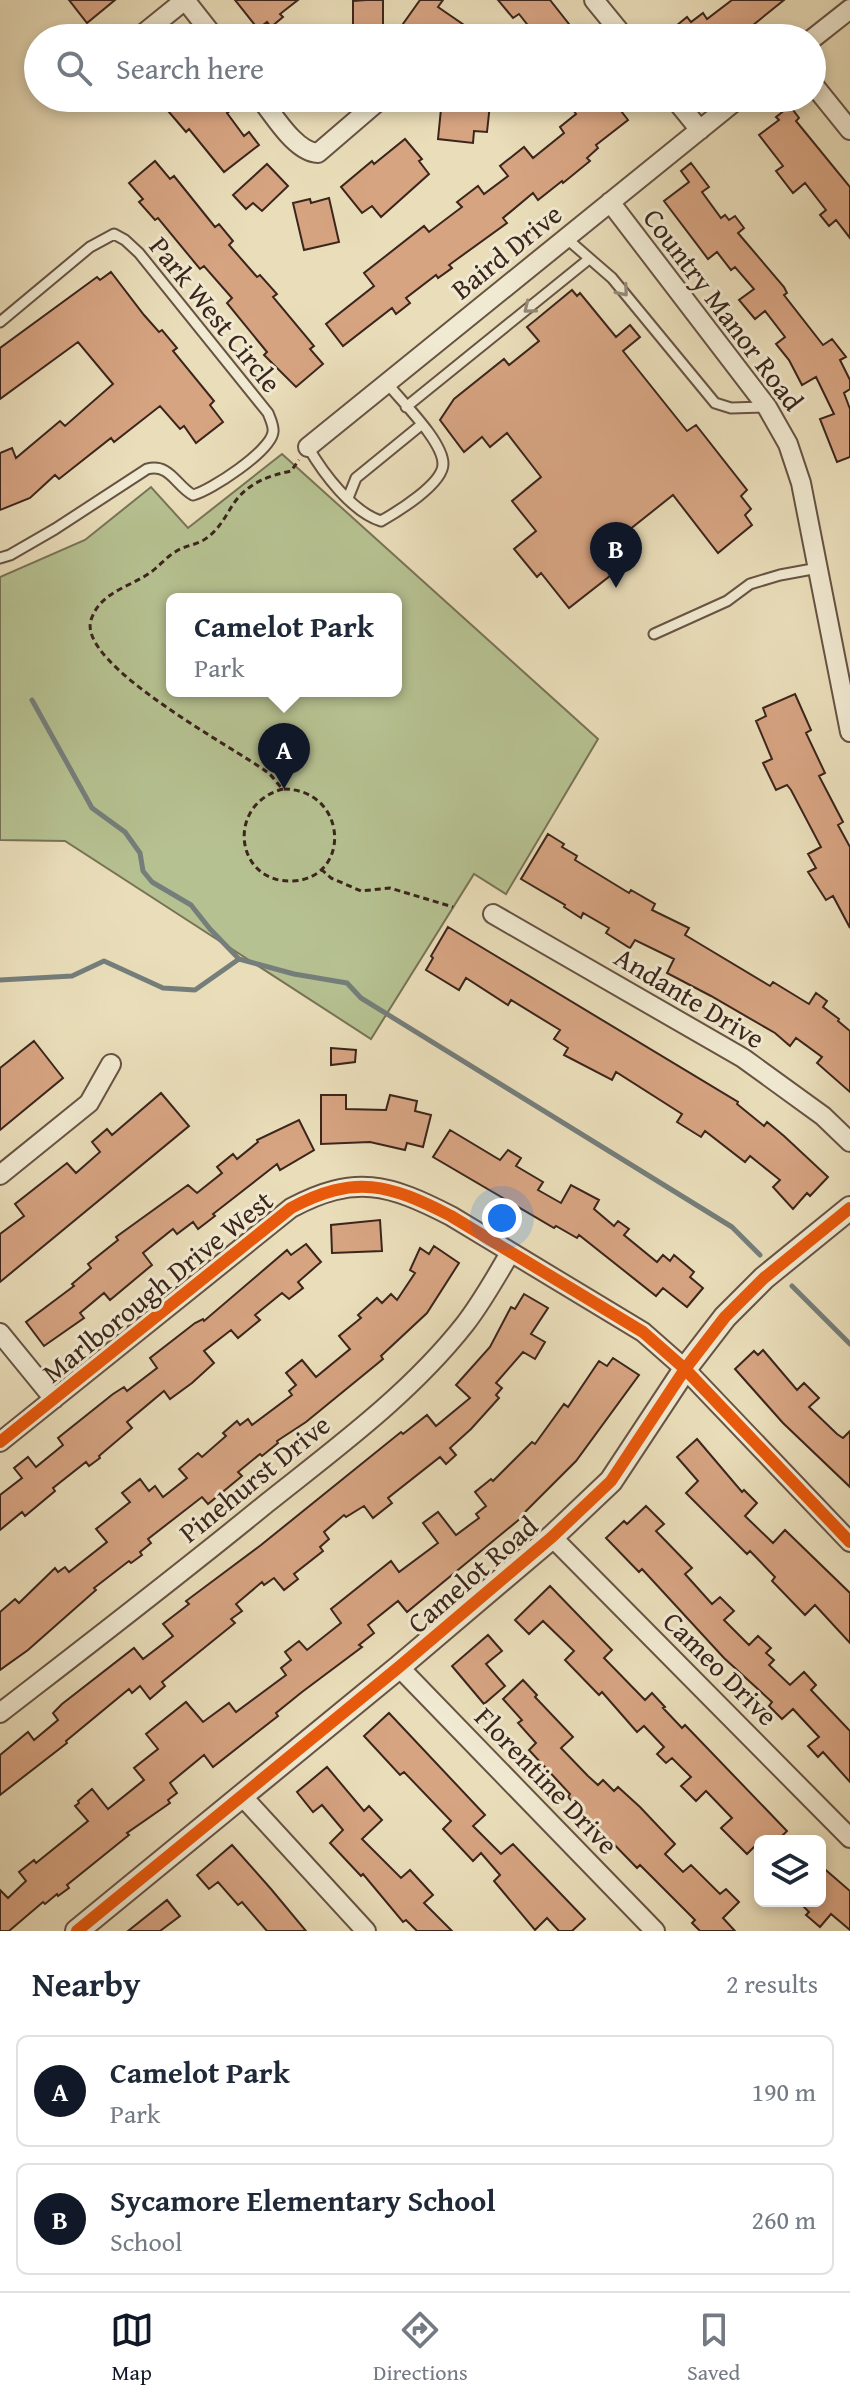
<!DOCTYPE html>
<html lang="en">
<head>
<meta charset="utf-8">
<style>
	:root { --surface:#fff; --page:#f6f6f7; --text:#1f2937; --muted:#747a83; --line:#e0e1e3; --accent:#111827 }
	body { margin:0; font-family:"Gentium Book Plus",serif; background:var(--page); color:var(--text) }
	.controls { position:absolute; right:24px; bottom:24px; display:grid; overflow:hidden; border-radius:12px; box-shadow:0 4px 12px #0003 }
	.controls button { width:72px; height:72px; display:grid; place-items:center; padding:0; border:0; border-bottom:2px solid var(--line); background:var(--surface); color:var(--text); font:40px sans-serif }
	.you { position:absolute; left:502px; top:1218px; width:28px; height:28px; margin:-20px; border:6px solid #fff; border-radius:50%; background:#1a73e8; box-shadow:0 0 0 12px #1a73e833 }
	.badge { display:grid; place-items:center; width:52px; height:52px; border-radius:50%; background:var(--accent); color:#fff; font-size:26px; font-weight:700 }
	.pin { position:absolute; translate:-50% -66px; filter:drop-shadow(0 2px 4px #0008) }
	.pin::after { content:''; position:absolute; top:42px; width:28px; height:24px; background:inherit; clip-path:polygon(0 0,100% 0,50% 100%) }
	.popup { position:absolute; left:166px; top:593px; width:236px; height:104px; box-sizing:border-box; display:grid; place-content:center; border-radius:12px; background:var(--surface); filter:drop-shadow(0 2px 6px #0005); font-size:26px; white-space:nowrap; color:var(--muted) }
	.popup b { font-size:30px; color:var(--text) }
	.popup::after { content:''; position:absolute; left:50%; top:100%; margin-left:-16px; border:16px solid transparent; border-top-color:var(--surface) }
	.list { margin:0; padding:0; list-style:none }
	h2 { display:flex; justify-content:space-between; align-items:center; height:104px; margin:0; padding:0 32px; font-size:34px }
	h2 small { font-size:26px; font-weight:400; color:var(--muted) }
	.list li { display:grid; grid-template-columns:52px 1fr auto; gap:24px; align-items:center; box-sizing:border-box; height:112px; margin:0 16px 16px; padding:0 16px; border:2px solid var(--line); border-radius:12px }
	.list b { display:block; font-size:30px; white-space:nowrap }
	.list p { margin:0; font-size:26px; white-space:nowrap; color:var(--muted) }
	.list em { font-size:26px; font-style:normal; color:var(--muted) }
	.icon { flex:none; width:44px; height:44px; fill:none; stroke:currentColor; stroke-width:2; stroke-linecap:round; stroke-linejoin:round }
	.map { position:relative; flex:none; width:850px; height:1931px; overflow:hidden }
	.search { position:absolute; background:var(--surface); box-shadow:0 4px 12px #0003; left:24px; right:24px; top:24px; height:88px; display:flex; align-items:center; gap:20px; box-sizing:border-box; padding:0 28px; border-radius:44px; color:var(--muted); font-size:30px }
	.sheet { height:360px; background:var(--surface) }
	nav { display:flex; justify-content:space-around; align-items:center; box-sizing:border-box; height:112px; border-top:2px solid var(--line); background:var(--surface); font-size:22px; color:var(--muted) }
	nav a { display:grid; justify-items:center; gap:4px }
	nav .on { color:var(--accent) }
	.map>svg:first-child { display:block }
</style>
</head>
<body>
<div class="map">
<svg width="850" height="1931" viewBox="0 0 850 1931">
	<rect width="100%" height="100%" fill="#eadeba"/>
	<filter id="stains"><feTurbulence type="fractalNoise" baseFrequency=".0025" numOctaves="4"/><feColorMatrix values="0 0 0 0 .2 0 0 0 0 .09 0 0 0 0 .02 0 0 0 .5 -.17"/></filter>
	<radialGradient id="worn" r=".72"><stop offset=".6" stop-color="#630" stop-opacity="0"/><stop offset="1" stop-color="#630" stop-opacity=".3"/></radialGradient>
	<path fill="#b6c191" stroke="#787356" stroke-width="2" fill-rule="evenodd" d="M282,454L598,739L506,894L474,874L371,1039L65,841L0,840V577L85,540L151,487L188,528ZM172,599H396V691H172Z"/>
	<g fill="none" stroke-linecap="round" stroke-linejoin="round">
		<path stroke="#757e7b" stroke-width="5" d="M32,700L92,808L125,832L140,853L143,871L152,882L191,905L210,929L239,959
			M0,980L72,976L104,961L163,988L195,990L239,959L294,974L347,983L361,998L732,1227L760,1255
			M792,1286L850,1344"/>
	</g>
	<path fill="#d7a482" stroke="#3b251c" stroke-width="2" d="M69,0H115L87,23Z
		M235,0H298L280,14L283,17L271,27L267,22L258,29Z
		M366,0H383V37H353V1Z
		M420,0H443L438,7L483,38H409L398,31Z
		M498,0H550L580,38H538L519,14L513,18Z
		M732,0H784L737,38H678L671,30L687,17L691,22L703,13L707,19Z
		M157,98H220L231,110L227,113L244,136L249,132L259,145L224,172L189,129L186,132Z
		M583,98H611L628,120L596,145L598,148L587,158L590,161L563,183L562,181L538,200L533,193L503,218L507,223L449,265L452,268L438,278L436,275L406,298L410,303L396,314L392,308L343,346L326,324L374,286L364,273L424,226L429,232L462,207L457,202L478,186L484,194L508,176L500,166L524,147L533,158L564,133L560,127L576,114L571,107Z
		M442,99L490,104L487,132L474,131L473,143L438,139Z
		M790,106L799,118L796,121L850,187V238L836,220L829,226L820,215L826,210L805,183L793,193L776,171L783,166L759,135L779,120L776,117Z
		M405,139L422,159L419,161L429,174L381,217L372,206L362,213L341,187L372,161L374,164Z
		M155,161L170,179L174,176L215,227L219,224L233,241L229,245L257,277L260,275L277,294L273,297L314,346L310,349L323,364L296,387L264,355L267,352L227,303L232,298L204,266L200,269L158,218L155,220L139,202L143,199L129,183Z
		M691,163L709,187L702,192L721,218L725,215L729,220L735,216L744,228L738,233L784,287L787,293L784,295L823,345L832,339L846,357L840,360L850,380V389L844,393L850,409V457L837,462L820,419L834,414L816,377L802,385L789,360L776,344L785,337L765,311L755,319L739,300L754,289L735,267L731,270L717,252L708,259L664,201L689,182L681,171Z
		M267,164L288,186L262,211L253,203L246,209L233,195Z
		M329,198L339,242L304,250L293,203L310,199L311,203Z
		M111,272L144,315L159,332L162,330L177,348L173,351L214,401L210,405L223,422L196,443L184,426L180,429L160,406L114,442L111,438L59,479L55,475L30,498L0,510V453L12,448L16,458L60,421L65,426L113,384L78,342L0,399V348L97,277L100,280Z
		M572,290L577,296L580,293L616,337L630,325L640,337L623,351L687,431L696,425L747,490L741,496L751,509L745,515L752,525L718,553L673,495L614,542L629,561L569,608L541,573L537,577L514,549L536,531L512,501L541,477L507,433L490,447L482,437L464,452L440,420L454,399L504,359L509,365L539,341L527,327Z
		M795,694L811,730L806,733L825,773L819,776L843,822L838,825L850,847V928L833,896L826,900L808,872L816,868L808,854L821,847L791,790L787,785L776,790L763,763L772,759L756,721L766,716L763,708Z
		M548,834L564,844L562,847L577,856L575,860L629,893L631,890L655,904L652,910L689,928L685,935L770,986L773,982L809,1004L816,993L827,1001L823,1007L839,1019L838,1021L850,1031V1092L817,1063L822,1057L796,1038L790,1046L775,1033L711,996L667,973L674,959L635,940L630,948L606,933L609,928L583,913L581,918L564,907L565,905L521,879Z
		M448,927L738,1102L737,1104L764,1126L767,1122L784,1136L828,1177L810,1196L807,1193L793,1209L773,1187L780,1180L750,1156L745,1162L705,1131L701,1137L677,1122L682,1114L616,1072L612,1080L564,1055L568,1048L554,1039L560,1030L511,1000L508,1005L466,978L459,990L426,970L433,958L431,956Z
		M34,1041L63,1078L0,1130V1068Z
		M331,1048L356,1050L355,1062L331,1065Z
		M161,1093L189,1126L0,1282V1234L24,1216L15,1204L67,1163L76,1173L100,1152L92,1142L107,1129L112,1135Z
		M321,1095H346V1109L386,1110L390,1095L417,1101L415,1111L431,1115L423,1147L407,1143L405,1150L370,1142L321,1144Z
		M299,1120L314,1150L280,1170L277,1164L213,1214L215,1216L198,1229L193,1222L177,1234L173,1229L143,1253L152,1265L110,1300L104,1293L80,1313L84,1318L44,1346L26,1322L74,1286L72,1284L91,1268L88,1264L118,1240L116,1237L188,1185L197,1193L222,1173L217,1167L233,1154L237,1159L258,1142L257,1140Z
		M450,1130L500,1160L508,1150L521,1158L516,1166L543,1182L538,1190L561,1203L571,1185L599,1200L594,1209L614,1226L618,1221L629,1229L624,1235L657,1262L663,1255L670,1261L674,1255L694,1272L690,1277L703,1288L687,1307L663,1288L656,1296L579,1235L577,1238L556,1226L554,1228L433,1157Z
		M380,1220L382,1251L332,1253L331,1225Z
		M306,1244L321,1262L298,1282L303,1288L289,1299L282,1293L255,1315L260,1320L238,1338L231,1330L204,1351L214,1363L192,1383L170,1399L164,1391L127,1422L132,1428L99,1456L100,1458L89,1466L86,1462L53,1488L55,1491L25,1516L22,1512L0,1530V1495L22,1478L14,1468L28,1457L36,1467L63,1445L58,1438L113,1394L124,1387L127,1391L157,1368L150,1358L195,1323L203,1319L204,1321L287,1250L291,1255Z
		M434,1246L459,1263L427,1313L381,1356L383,1359L306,1422L277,1441L278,1443L262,1456L260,1454L238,1472L242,1476L208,1504L202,1497L148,1539L151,1543L140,1552L142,1555L131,1563L129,1561L94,1588L96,1590L28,1650L0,1670V1612L15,1599L19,1603L55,1568L58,1572L65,1567L69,1572L107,1542L96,1529L130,1502L122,1493L140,1479L149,1491L155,1486L163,1497L187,1478L179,1469L198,1453L202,1457L226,1436L223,1433L237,1421L240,1425L248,1419L252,1425L292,1395L289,1391L296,1385L286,1373L302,1360L316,1377L350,1349L339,1336L361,1318L358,1315L377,1298L382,1303L391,1294L397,1300L415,1273L410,1270L420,1248L429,1254Z
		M524,1294L548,1308L531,1334L545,1342L535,1359L523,1352L496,1383L502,1388L496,1395L499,1398L471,1429L450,1448L456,1455L446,1464L440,1457L388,1498L392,1503L373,1518L364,1506L346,1517L344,1515L324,1532L329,1539L320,1547L323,1551L294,1574L298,1579L284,1590L274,1578L264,1585L262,1582L236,1604L242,1611L231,1619L235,1623L162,1682L165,1686L150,1699L140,1686L132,1693L129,1689L66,1741L67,1743L0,1795V1755L28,1732L34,1740L58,1720L53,1713L62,1704L134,1648L143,1659L173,1636L163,1624L189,1604L186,1601L261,1545L401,1432L403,1434L427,1415L436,1426L470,1398L456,1385L490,1347L511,1307L515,1309Z
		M763,1350L797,1390L804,1383L819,1398L809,1407L837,1434L843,1438L850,1431V1487L783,1423L735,1369L754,1351L758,1355Z
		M613,1358L639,1375L576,1461L520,1517L521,1518L407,1612L398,1601L368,1625L374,1633L359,1645L362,1647L302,1692L276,1713L278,1716L213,1767L204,1755L170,1783L177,1793L168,1800L170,1803L127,1833L129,1835L67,1885L69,1888L58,1896L57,1894L45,1904L43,1902L9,1931H0V1890L8,1898L26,1881L19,1872L34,1860L36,1863L88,1821L75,1806L79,1803L78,1801L92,1789L108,1809L144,1780L134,1768L158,1749L146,1734L186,1702L203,1722L229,1703L236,1712L286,1675L281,1668L291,1660L285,1652L299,1641L307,1650L341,1623L331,1609L391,1561L399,1572L438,1543L423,1523L438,1512L456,1535L479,1518L476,1514L486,1506L475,1492L491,1479L493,1481L532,1442L535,1444L564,1404L568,1407L599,1361L607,1366Z
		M697,1439L742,1492L744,1490L757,1503L745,1516L773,1543L785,1530L850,1593V1643L815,1605L805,1615L772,1581L775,1577L750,1551L747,1554L686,1493L698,1481L677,1457Z
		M646,1506L664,1524L656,1531L692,1568L685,1574L712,1604L720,1597L734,1611L724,1620L749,1645L758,1636L771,1648L766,1653L774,1660L769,1665L790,1685L804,1672L816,1685L811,1690L850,1731V1782L823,1752L818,1757L808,1746L819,1737L793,1709L782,1719L769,1706L772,1702L724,1658L642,1569L639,1572L606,1538L624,1521L627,1524Z
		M550,1586L612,1650L604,1658L645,1700L652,1693L665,1707L663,1708L682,1728L685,1725L787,1831L777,1841H760L747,1854L721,1828L732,1818L706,1791L696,1801L681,1786L691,1777L672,1758L666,1763L657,1754L664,1747L644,1726L637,1732L602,1692L599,1695L565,1660L574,1651L543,1621L529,1634L515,1620Z
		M488,1635L502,1651L486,1664L505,1686L484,1704L452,1666Z
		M523,1680L537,1695L535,1697L573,1737L561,1748L588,1776L598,1785L603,1780L614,1791L618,1787L640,1807L675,1844L665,1854L683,1872L691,1865L720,1894L726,1889L739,1902L723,1918L735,1931H700L692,1923L695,1920L640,1865L637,1868L568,1797L570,1794L529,1750L536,1743L518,1723L522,1720L503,1699Z
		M389,1713L485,1815L473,1826L501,1854L513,1844L585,1919L572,1931H559L547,1918L535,1930L494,1881L500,1875L481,1853L473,1861L443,1829L451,1821L404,1772L400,1775L364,1736Z
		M327,1767L364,1811L369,1806L382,1820L362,1839L401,1878L410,1870L433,1895L424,1903L452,1931H417L406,1920L403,1922L363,1874L361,1876L330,1843L343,1830L322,1805L313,1812L297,1792Z
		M232,1845L271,1889L306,1931H267L242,1902L238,1905L218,1882L209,1889L197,1875Z
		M820,1865L850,1891V1930L831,1914L820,1927L806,1915L809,1912L798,1901H820Z
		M167,1900L180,1916L160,1931H128Z"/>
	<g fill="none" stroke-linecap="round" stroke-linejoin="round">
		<g stroke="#675344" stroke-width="13">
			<path id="service" d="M566,238L612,278L715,403L731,408L767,407
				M0,322L90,247L114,234L125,240L139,253L268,413C270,418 274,426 273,432C271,451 210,491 193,495C176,486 170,463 147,469L55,529L10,555L0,558
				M406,407L589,259
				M308,447C323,473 352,512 381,521C397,512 443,484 443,464C443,441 401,401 387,383
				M348,498L356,478L421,425
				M654,634L727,601L750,584L780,575L818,568"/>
		</g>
		<g stroke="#675344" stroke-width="22">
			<path id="minor" d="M594,0L625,38
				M138,38L185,0L215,38
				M812,39L850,9
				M812,83L850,130
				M260,98C274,115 295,152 318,153L382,98
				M674,98L700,130
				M610,202L767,407L788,444L801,483L850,732
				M308,447L739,98
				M493,914L743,1058L823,1116L850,1142
				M0,1175L89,1103L111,1064
				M0,1333L54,1399
				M0,1442L291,1208C355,1174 389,1184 451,1216L643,1332L685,1369L850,1542
				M552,1537L850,1838
				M399,1667L655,1931
				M0,1713C89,1644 179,1575 267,1503C336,1448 410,1394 465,1324C482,1302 496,1277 510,1253
				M242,1796L366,1931"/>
		</g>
		<g stroke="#675344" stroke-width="26">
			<path id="tertiary" d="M77,1931L399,1667L552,1537L611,1481L685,1369L725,1317L764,1278L850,1208"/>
		</g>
		<path stroke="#3b251c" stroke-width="3" stroke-dasharray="6 4" stroke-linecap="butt" d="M283,789C225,804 235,884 293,881C352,878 348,789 283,789C277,784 273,776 267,772C235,748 77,665 91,620C101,589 135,587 156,568C162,563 168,556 175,552C185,545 199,545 208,537C220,528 226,515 234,503C248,483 268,476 291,471L299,460
			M321,869L331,878L361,891L390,888L453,907"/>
		<use href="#service" stroke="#f1ead2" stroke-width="9"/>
		<use href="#minor" stroke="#f1ead2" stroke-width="18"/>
		<use href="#tertiary" stroke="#f1ead2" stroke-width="22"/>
		<g stroke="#f1ead2" stroke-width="17">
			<path id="cycleway" d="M0,1442L291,1208C355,1174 389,1184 451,1216L643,1332L685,1369L850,1542
				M77,1931L399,1667L552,1537L611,1481L685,1369L725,1317L764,1278L850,1208"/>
		</g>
		<use href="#cycleway" stroke="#e8590c" stroke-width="12"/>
	</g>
	<defs><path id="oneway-chevron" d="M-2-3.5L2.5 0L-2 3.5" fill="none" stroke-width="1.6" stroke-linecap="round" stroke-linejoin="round" transform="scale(2)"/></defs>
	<g stroke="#968877">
		<use href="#oneway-chevron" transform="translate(623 291) rotate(50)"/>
		<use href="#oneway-chevron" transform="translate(529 308) rotate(141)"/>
	</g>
	<g text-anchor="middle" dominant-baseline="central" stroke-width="6" stroke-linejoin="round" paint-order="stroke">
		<g font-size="28" fill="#3b251c" stroke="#f1ead2">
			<text transform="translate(506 251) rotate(-39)">Baird Drive</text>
			<text transform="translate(724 309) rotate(53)">Country Manor Road</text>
			<text transform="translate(216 314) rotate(51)">Park West Circle</text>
			<text transform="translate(690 997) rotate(31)">Andante Drive</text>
			<text transform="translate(157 1286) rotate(-39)">Marlborough Drive West</text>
			<text transform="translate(254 1478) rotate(-39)">Pinehurst Drive</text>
			<text transform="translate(472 1574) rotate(-41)">Camelot Road</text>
			<text transform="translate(721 1668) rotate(45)">Cameo Drive</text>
			<text transform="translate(547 1780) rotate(46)">Florentine Drive</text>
		</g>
	</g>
	<rect width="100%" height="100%" filter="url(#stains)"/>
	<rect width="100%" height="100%" fill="url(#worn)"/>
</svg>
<div class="controls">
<button><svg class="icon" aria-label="layers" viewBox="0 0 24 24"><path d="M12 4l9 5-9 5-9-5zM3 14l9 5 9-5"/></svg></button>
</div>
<div class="you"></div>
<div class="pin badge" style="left:284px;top:789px">A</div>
<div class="popup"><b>Camelot Park</b>Park</div>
<div class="pin badge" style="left:616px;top:588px">B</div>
<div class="search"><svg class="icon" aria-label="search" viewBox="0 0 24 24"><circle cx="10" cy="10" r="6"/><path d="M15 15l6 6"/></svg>Search here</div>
</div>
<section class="sheet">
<h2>Nearby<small>2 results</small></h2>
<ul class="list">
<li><span class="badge">A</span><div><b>Camelot Park</b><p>Park</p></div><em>190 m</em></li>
<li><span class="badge">B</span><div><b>Sycamore Elementary School</b><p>School</p></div><em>260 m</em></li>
</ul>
</section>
<nav>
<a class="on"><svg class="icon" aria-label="map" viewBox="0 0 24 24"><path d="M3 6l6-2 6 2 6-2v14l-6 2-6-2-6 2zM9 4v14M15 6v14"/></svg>Map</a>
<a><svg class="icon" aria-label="directions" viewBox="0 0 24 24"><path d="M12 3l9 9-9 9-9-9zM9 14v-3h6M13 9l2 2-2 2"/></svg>Directions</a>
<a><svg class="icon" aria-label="saved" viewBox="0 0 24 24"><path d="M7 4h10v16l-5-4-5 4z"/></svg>Saved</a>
</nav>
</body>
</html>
